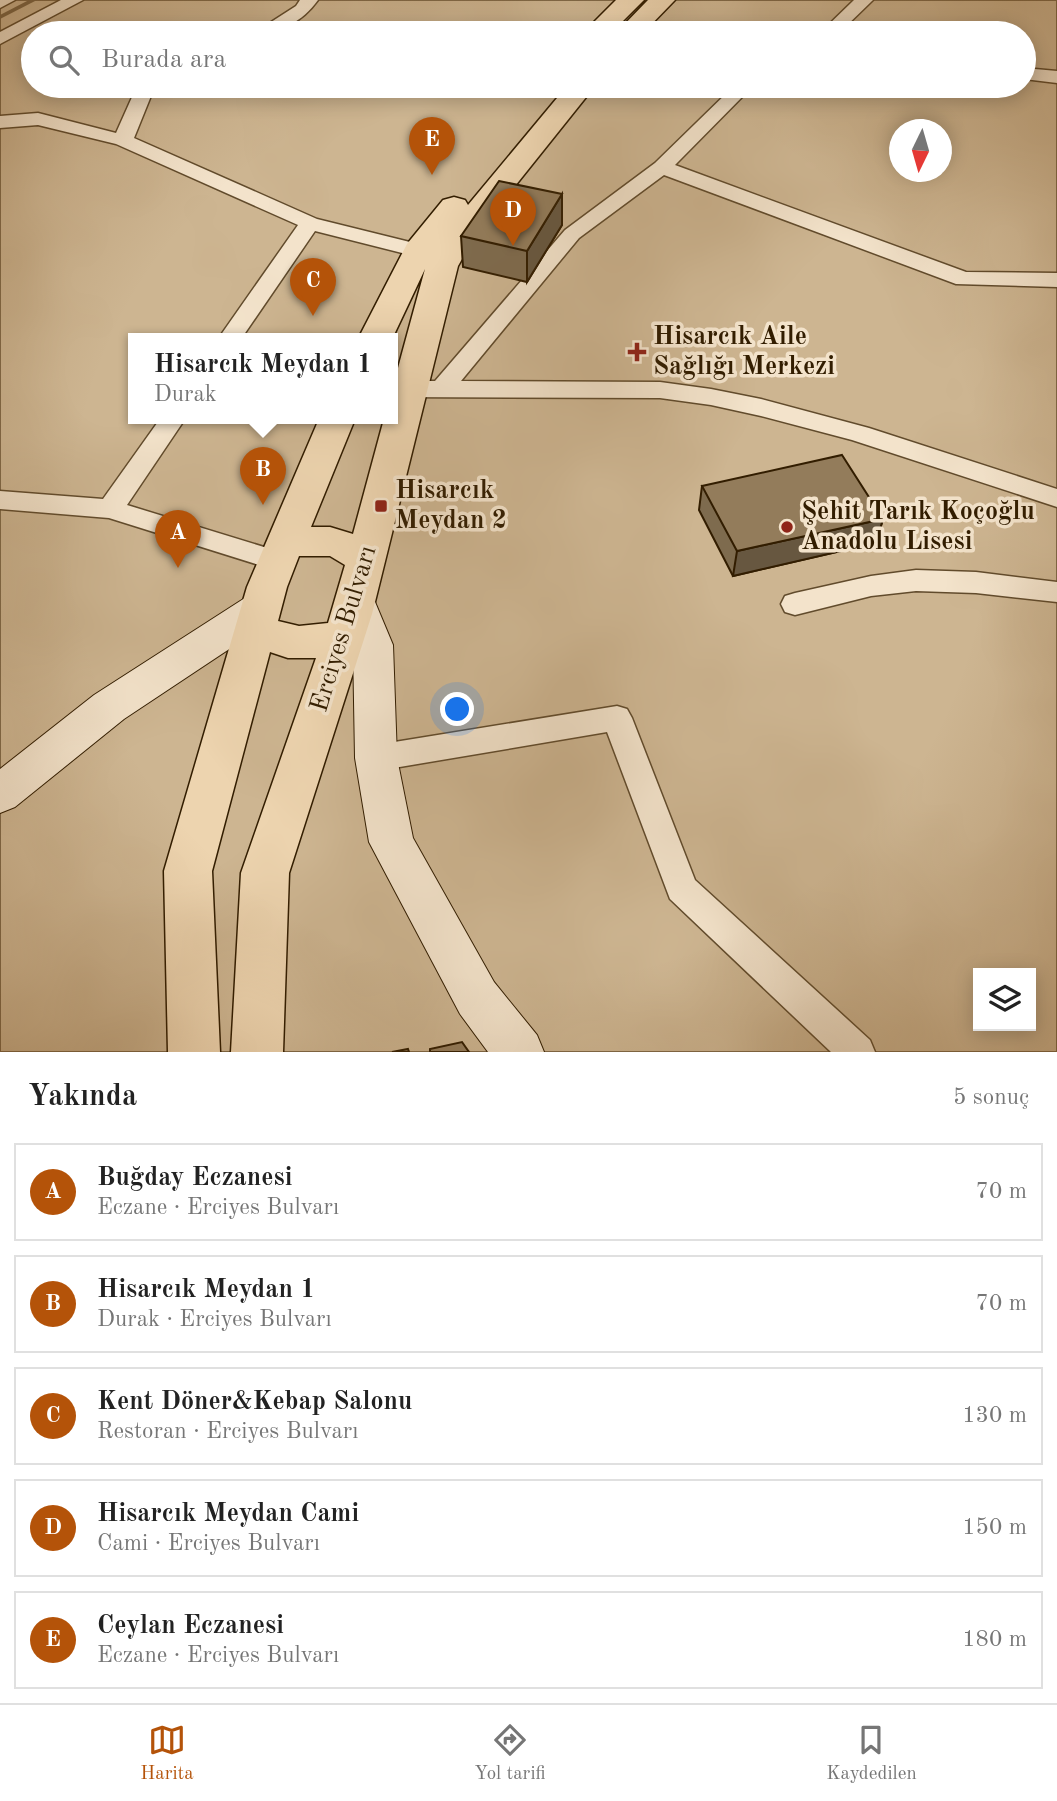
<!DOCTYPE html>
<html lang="tr">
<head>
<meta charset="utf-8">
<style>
	:root { --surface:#fff; --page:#f6f6f6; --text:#222; --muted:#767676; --line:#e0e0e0; --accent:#b45309 }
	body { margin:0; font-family:"Old Standard TT",serif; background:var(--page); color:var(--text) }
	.controls { position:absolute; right:21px; bottom:21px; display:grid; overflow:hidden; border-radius:0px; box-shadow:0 4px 18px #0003 }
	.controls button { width:63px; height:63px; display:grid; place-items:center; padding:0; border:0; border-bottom:2px solid var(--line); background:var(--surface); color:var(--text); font:35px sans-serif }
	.compass { position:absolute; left:889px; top:119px; width:63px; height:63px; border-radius:50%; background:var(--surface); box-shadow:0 4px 18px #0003; rotate:185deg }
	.you { position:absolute; left:458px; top:710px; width:24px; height:24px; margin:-18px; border:5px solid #fff; border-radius:50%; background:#1a73e8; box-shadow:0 0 0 10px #1a73e833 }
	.badge { display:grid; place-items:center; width:46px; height:46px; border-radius:50%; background:var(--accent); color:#fff; font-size:23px; font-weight:700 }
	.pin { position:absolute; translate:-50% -58px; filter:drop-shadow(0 2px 4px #0008) }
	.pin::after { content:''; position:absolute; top:37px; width:24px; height:21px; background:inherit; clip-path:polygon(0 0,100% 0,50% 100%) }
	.popup { position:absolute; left:128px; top:333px; width:270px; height:91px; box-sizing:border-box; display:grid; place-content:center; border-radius:0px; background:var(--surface); filter:drop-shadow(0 2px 5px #0005); font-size:23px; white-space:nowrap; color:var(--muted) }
	.popup b { font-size:26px; color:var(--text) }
	.popup::after { content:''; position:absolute; left:50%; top:100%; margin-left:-14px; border:14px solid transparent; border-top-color:var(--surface) }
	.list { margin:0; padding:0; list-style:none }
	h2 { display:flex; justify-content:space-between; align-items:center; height:91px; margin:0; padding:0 28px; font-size:30px }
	h2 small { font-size:23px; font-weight:400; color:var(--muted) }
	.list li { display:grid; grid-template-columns:46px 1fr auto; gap:21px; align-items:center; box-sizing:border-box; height:98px; margin:0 14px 14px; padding:0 14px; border:2px solid var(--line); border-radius:0px }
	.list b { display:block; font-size:26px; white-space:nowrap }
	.list p { margin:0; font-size:23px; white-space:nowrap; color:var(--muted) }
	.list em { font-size:23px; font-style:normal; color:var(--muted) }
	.icon { flex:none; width:38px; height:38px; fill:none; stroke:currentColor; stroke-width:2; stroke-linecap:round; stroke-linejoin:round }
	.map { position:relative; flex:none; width:1057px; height:1052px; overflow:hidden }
	.search { position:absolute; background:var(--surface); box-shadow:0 4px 18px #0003; left:21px; right:21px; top:21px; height:77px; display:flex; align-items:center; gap:18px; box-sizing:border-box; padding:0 24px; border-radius:38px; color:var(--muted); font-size:26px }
	.sheet { height:651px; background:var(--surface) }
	nav { display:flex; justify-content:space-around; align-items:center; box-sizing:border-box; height:98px; border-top:2px solid var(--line); background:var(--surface); font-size:19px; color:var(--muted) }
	nav a { display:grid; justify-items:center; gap:4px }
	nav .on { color:var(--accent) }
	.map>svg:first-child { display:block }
</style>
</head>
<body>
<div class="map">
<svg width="1057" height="1052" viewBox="0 0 1057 1052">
	<rect width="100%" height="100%" fill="#edd4af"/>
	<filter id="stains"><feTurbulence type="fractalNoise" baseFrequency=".00286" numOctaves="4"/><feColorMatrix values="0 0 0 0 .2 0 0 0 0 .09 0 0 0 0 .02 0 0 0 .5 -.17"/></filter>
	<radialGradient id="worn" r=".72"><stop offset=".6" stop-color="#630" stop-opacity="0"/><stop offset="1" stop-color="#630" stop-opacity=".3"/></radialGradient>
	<path fill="#cdb591" stroke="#806948" stroke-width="2" fill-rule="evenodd" d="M0,0H1057V1052H0ZM33,33H1024V86H33ZM900,130H942V172H900ZM134,339H392V419H134ZM978,973H1031V1026H978Z"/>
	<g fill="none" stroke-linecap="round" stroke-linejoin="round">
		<path fill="#7c6646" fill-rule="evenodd" d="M29,0H37L0,19V15Z"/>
		<g stroke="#614b2c" stroke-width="3">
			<path id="street" d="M0,0H15L0,8Z
				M61,0H83L0,44V32Z
				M300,0H318C302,22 281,33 254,33L296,6Z
				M854,0H873L839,33H820Z
				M1024,68L1057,71V83L1024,79Z
				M137,86H155L134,138L317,219L426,246L429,251L426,256L418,257L315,231L241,339H218L298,225L116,144L38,125L0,128V116L38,113L116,133Z
				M734,86H753L675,165L966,272L1057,273V287L956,284L664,175L579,238L461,381L660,382L711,389L761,399L869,428L1057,489V507L852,440L761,416L711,405L660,398L392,397V381H435L565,230L655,163Z
				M160,419H185L127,505L287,554L291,561L287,568L278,571L109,518L0,509V491L103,499Z
				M916,570L976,572L1057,582V602L976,593L916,591L871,596L795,615L785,612L781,604L785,596L795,593L871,576Z
				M617,706L627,709L632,718L695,880L870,1040L875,1052H831L670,899L607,732L376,771L365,767L361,758L365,749L376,745Z"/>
		</g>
		<g stroke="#321d00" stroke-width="2">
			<path id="secondary" d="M356,585L370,590L393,645L397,758L413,838L494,982L537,1035L544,1052H488L460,1014L369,842L355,758L353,645L337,600L342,590Z
				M262,592L276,596L281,607L276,618L124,719L15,807L0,813V769L94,695L248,596Z"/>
		</g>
		<g stroke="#321d00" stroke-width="3">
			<path id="highway" d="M616,0H644L611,33H583Z
				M648,0H675L643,33H616Z
				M567,86H595L475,236L458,266L372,614L289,873L283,1052H231L241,873L316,658H288L270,652L212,871L220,1052H168L164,871L247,587L319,419H355L311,527H330L353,534L384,419H392V390L425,269L392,339H358L407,244L443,200L454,197L465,200L468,205ZM299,556H330L345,565L328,623L299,626L278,621L287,587Z"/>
		</g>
		<use href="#street" fill="#f3e3cb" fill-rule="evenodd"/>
		<use href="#secondary" fill="#f3e3cb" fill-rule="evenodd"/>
		<use href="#highway" fill="#edd4af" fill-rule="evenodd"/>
	</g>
	<path fill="#7e6b4e" stroke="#321d00" stroke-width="2" d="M562,194V225L527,282L463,267L461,236Z
		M702,486L883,519L876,543L733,576L699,510Z"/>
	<path fill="#675740" stroke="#321d00" stroke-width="2" d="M562,194V225L527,282V251Z
		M883,519L876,543L733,576L737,551Z"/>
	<path fill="#937c5b" stroke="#321d00" stroke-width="2" d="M499,181L562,194L527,251L461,236Z
		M842,455L883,519L737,551L702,486Z
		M462,1042L469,1052H430V1049Z
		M408,1049L409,1052H392Z"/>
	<g fill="#8f2418" stroke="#f3e3cb" stroke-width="2.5">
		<path d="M633.5 341.5h7v7h7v7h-7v7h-7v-7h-7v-7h7z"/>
		<rect x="374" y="499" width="14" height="14" rx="3.5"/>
		<circle cx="787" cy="527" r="7"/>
	</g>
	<g text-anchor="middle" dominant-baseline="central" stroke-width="7" stroke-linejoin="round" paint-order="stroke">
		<g font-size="26" font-weight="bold" fill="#321d00" stroke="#f3e3cb" text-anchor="start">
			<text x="653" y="337">Hisarcık Aile<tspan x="653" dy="30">Sağlığı Merkezi</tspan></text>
			<text x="395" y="491">Hisarcık<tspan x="395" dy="30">Meydan 2</tspan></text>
			<text x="801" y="512">Şehit Tarık Koçoğlu<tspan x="801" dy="30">Anadolu Lisesi</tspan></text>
		</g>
		<g font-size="26" fill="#321d00" stroke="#f3e3cb">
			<text transform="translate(344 629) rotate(-73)">Erciyes Bulvarı</text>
		</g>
	</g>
	<rect width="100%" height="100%" filter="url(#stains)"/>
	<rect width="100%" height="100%" fill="url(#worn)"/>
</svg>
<div class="controls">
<button><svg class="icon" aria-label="layers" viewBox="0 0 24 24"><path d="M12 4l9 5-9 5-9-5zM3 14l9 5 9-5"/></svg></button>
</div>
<svg class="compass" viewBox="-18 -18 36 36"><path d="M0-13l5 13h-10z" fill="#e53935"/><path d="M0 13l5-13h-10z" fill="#767676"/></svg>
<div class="you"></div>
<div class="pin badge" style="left:178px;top:568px">A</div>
<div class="pin badge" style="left:263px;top:505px">B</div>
<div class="popup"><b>Hisarcık Meydan 1</b>Durak</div>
<div class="pin badge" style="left:313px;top:316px">C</div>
<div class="pin badge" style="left:513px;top:246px">D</div>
<div class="pin badge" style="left:432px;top:175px">E</div>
<div class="search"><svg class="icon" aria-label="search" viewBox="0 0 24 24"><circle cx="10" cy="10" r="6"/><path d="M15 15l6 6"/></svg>Burada ara</div>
</div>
<section class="sheet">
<h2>Yakında<small>5 sonuç</small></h2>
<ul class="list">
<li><span class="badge">A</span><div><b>Buğday Eczanesi</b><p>Eczane · Erciyes Bulvarı</p></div><em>70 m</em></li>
<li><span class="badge">B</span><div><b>Hisarcık Meydan 1</b><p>Durak · Erciyes Bulvarı</p></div><em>70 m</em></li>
<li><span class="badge">C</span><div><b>Kent Döner&amp;Kebap Salonu</b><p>Restoran · Erciyes Bulvarı</p></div><em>130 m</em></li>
<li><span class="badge">D</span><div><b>Hisarcık Meydan Cami</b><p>Cami · Erciyes Bulvarı</p></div><em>150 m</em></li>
<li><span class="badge">E</span><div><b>Ceylan Eczanesi</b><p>Eczane · Erciyes Bulvarı</p></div><em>180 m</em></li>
</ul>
</section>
<nav>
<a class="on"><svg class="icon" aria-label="map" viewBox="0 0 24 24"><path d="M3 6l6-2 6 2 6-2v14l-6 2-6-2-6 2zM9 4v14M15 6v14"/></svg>Harita</a>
<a><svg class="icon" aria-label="directions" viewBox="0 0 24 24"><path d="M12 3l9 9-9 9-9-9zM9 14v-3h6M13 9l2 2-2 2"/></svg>Yol tarifi</a>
<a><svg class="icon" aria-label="saved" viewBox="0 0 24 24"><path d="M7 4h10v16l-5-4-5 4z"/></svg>Kaydedilen</a>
</nav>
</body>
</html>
